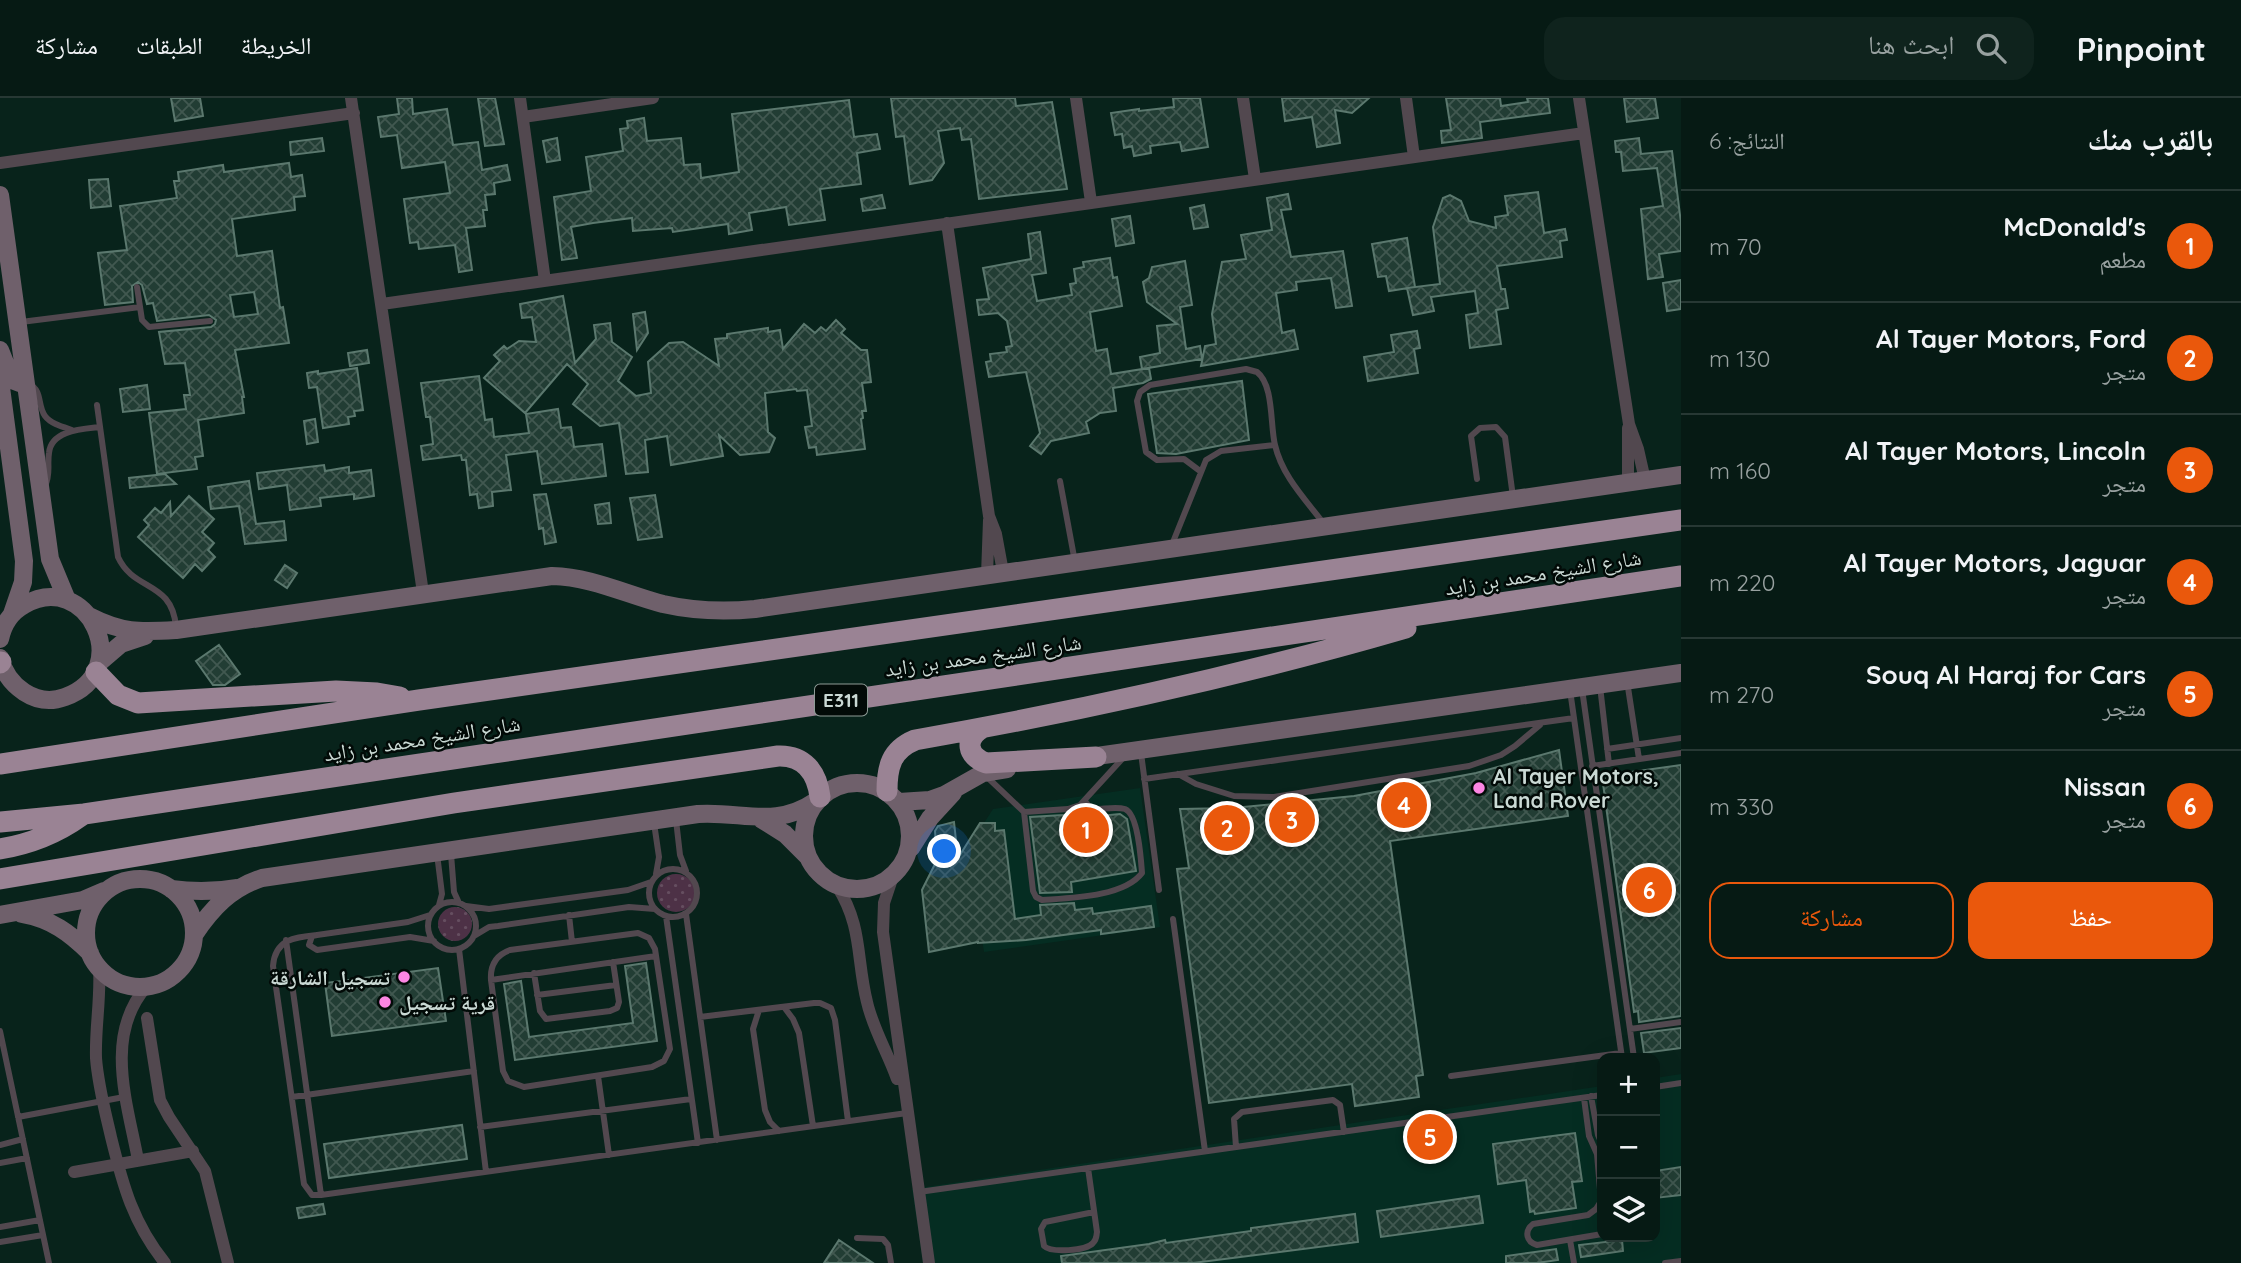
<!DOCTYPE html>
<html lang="ar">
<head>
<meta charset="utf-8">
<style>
	:root { --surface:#061a14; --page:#0f231d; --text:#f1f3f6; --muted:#98a1a0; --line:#273834; --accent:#ea580c }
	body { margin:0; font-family:Quicksand,"Noto Naskh Arabic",sans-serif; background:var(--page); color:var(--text); direction:rtl }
	.controls { position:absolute; right:21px; bottom:21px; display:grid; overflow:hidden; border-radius:14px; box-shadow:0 7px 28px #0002 }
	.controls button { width:63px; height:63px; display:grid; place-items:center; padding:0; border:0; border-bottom:2px solid var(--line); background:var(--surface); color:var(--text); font:35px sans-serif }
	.you { position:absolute; left:945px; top:754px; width:24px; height:24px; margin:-18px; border:5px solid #fff; border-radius:50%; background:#1a73e8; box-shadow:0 0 0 10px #1a73e833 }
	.badge { display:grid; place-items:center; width:46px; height:46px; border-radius:50%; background:var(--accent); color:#fff; font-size:23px; font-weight:700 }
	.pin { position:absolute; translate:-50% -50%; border:4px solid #fff; box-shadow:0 2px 7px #0006 }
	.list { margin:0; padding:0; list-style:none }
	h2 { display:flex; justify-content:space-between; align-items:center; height:91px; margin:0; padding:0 28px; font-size:30px }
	h2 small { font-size:23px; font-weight:400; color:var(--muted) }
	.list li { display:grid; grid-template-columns:46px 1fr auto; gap:21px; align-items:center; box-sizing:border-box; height:112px; padding:0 28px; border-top:2px solid var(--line) }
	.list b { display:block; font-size:26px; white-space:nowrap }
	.list p { margin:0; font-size:23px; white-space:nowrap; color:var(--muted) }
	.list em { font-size:23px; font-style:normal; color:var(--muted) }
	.actions { display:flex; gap:14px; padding:21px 28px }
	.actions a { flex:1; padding:16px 0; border:2px solid var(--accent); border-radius:21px; text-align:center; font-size:24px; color:var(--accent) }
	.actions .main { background:var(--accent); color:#fff }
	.icon { flex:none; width:38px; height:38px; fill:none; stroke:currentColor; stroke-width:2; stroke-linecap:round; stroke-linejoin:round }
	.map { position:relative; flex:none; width:1681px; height:1165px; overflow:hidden; direction:ltr }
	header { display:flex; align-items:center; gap:42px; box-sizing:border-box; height:98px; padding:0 35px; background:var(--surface); border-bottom:2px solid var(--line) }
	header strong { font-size:33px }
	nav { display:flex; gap:38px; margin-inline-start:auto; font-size:24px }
	.search { width:490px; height:63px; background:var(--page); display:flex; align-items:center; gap:18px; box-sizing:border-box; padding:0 24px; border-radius:21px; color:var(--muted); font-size:26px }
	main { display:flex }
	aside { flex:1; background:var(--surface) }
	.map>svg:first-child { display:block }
</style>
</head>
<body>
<header>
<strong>Pinpoint</strong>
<div class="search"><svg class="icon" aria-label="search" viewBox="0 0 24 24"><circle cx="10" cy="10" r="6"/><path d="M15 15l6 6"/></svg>ابحث هنا</div>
<nav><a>الخريطة</a><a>الطبقات</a><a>مشاركة</a></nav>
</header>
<main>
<aside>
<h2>بالقرب منك<small>النتائج: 6</small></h2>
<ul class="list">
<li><span class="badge">1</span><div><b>McDonald's</b><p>مطعم</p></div><em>70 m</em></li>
<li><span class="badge">2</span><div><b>Al Tayer Motors, Ford</b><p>متجر</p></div><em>130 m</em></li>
<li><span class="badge">3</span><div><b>Al Tayer Motors, Lincoln</b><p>متجر</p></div><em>160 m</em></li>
<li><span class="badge">4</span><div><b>Al Tayer Motors, Jaguar</b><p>متجر</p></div><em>220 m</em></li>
<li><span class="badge">5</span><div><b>Souq Al Haraj for Cars</b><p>متجر</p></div><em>270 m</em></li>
<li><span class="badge">6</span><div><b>Nissan</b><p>متجر</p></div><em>330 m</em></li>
</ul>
<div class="actions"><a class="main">حفظ</a><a>مشاركة</a></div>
</aside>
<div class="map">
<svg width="1681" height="1165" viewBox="0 0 1681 1165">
	<defs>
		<pattern id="grass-dots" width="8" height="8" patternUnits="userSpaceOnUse" patternTransform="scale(1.75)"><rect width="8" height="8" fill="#4d3146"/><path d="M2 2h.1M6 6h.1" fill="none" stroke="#654e60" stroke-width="1.8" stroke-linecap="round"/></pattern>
		<pattern id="building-cross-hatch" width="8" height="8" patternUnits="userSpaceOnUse" patternTransform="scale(1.75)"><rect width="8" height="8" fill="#223d34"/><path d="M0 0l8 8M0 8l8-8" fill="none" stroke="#415850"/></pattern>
	</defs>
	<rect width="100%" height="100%" fill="#08231b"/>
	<path fill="#052d22" d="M1140,690L1160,829L984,854L968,750L993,711Z
		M1681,976V1165H923L912,1091L1602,988V1139H1655V980Z"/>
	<path fill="url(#grass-dots)" d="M657 795a19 19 0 1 1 38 0a19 19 0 1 1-38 0Z
		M438 826a17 17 0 1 1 34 0a17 17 0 1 1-34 0Z"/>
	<path fill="url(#building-cross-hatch)" stroke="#5b786e" stroke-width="2" fill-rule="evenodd" d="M171,0H200L203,18L175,23Z
		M397,0H412L413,16L447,11L453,47L478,44L482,72L507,67L510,82L494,85L495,96L485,97L487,112H483L485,128L466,130L472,172L459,174L455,147L419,151L418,144L410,145L404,101L450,95L445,64L402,70L397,37L381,39L378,19L399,16Z
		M478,0H495L504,46L485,48Z
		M891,0H1015L1016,8L1052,4L1067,91L979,101L971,41L962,42L960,30L938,33L944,65L932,82L910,86L904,38L896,39Z
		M1173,0H1200L1208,49L1182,53L1180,44L1150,48L1151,55L1134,58L1132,48L1124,50L1122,36L1115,37L1111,15L1139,11V13L1174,9Z
		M1282,0H1369L1352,15L1335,12L1340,45L1317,49L1312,19L1285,23Z
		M1446,0H1500L1501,8L1528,4L1527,0H1548L1550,15L1480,24L1482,40L1442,45L1441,33L1451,32Z
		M1624,0H1655L1658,20L1627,24Z
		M849,2L854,39L877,36L880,51L857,55L861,86L820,91L825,122L789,127L786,109L749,115L752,132L729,136L728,126L673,134L672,130L633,133L632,120L593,125L571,129L577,160L562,162L554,99L591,93L586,59L623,53L620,31L628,30L627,23L644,20L647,43L681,40L684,67L700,66L701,80L739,74L732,16Z
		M322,40L324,53L291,57L290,44Z
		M557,40L560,62L547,64L543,43Z
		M1639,40L1641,56L1672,53L1681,125V153L1659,156L1663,179L1648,181L1641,111L1663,108L1657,70L1623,73L1621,54H1616L1615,43Z
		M289,65L291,79L302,77L305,98L294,99L295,112L232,121L237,158L272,153L280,210L283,209L289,245L235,252L244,299H242L244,315L198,322L203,358L195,359L197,371L157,376L149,315L186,311L184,297H190L185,265L165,266L159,234L211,229L215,226L216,222L209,217L157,223L153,205L147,206L142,187L138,184L132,188L133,204L105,207L98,155L127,152L120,108L177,100L174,83H179L178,74L223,67L224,74ZM254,194L258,216L234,219L230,197Z
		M108,81L111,108L91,110L89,82Z
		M1538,94L1544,135L1565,131L1567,142L1560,143L1562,159L1497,168L1501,191H1505L1508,210L1496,212L1501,246L1470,250L1466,217L1478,215L1475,193L1431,199L1434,213L1413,217L1407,190L1440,186L1433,129L1443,100L1450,97L1461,103L1469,123L1496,130L1495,119L1508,117L1505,98Z
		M1288,96L1291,111L1281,112L1291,159L1343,153L1352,208L1336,210L1331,180L1296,184L1297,192L1276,195L1282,235L1294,232L1298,251L1201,268L1205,248L1216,246L1212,216L1222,164L1246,161L1241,137L1272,132L1267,100Z
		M882,97L885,110L863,113L861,101Z
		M1204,107L1208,129L1194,131L1190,110Z
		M1130,118L1134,145L1116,148L1112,121Z
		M1040,134L1046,175L1032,177L1037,203L1072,197L1070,186L1076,185L1074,171L1084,169L1083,164L1110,160L1113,180L1117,179L1122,208L1090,214L1096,253L1107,251L1111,276L1149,270L1151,281L1143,285L1113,290L1116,313L1100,315L1086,324L1089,335L1051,343L1041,356L1030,348L1040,335L1026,274L989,279L986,264L991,263L990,256L1007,254L1006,249L1012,248L1007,223L998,215L979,217L977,202L989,201L983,170L1031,161L1028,136Z
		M1407,140L1415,189L1389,193L1386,178L1378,179L1372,146Z
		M1185,163L1192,207L1180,209L1186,251L1200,248L1202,261L1142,271L1140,259L1160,255L1157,228L1177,226L1147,204L1143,184L1149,180L1152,169Z
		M1681,182V211L1667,213L1663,185Z
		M563,198L575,265L596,241L594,227L610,225L612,244L632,259L618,283L636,298L651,295L648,264L669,245L683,244L719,268L715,241L727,240V236L768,230V234L780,232L783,251L804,226L815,235L821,229L826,233L836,222L845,231L841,235L861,252H867L871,284L862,285L866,313H862L863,320L861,321L865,351L817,357L816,349L809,350L805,329L812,328L807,292L797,293L796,291L765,295L768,334L775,340L769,354L740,357L719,337L723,358L671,367L667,338L645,342L648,374L626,376L619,325L600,328L573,306L588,286L567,266L525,315L484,280L500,263L494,257L504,248L507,251L519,243L536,244L532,219L522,220L520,206Z
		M645,214L648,235L637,252L633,216Z
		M1417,233L1420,250L1414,251L1418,275L1368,283L1364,259L1394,254L1391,237Z
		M367,252L369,265L350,268L348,255Z
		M357,270L363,312L354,313L355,318L348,319L349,326L323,330L317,289L309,290L307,275L318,273V276Z
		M479,278L485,322L492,321L494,339L529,335L526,316L558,311L561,330L571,329L574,349L602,346L606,378L542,386L537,353L506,357L511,392L492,394L493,408L479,410L477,396L470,397L466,362H462L461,357L423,362L421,348L433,346L430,319H426L421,285Z
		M1242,283L1249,342L1176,356L1157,355L1148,296Z
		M147,287L150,311L123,314L120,291Z
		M315,321L318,344L307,346L304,323Z
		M324,367L325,373L349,369V375L371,372L374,398L354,401V396L320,400L321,408L290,412L287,387L259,391L257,375Z
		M165,376L176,386L130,390L129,380Z
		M249,383L256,426L284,423L286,442L245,446L239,408L211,411L208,389Z
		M546,396L556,444L545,446L543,430L539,431L534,397Z
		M655,397L662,439L638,442L630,400Z
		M189,398L214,421L202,434L214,445L208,452L215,459L202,473L195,466L183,480L138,439L149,427L144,422L155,410L161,415L170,404L171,418Z
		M609,405L611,425L598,426L595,407Z
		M285,467L297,475L287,490L275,482Z
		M219,547L240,576L225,587H213L196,563Z
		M1559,652L1568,718L1390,743L1423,977L1416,978L1419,999L1355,1008L1352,986L1209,1005L1177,771L1189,770L1180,711L1233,710L1354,698L1476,675Z
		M1681,667V918L1639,924L1638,913L1634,914L1602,678Z
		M1090,716L1099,718L1120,716L1127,721L1136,773L1071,784L1072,794L1040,795L1030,719L1063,717L1064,720Z
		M954,724L958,760L980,725H995V733L1004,732L1015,821L1041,817L1040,807L1074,805L1075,812L1092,810L1093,816L1151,808L1154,829L1101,836V832L1026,842L978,845V844L929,854L922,792L937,762L935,733L938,728Z
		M646,865L657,943L515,962L504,886L521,883L529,939L633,925L625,868Z
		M438,870L446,923L332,938L325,885Z
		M1681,930V950L1644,955L1641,935Z
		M462,1027L467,1061L329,1080L324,1046Z
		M1575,1035L1582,1083L1572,1084L1576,1110L1535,1116L1534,1113L1530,1114L1526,1082L1498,1086L1493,1046Z
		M1681,1069V1097L1655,1100V1073Z
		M1479,1098L1483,1125L1381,1139L1377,1113Z
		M323,1106L325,1116L299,1120L297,1110Z
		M1355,1116L1358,1144L1193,1165H1062L1061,1158L1149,1146L1165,1142L1166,1145L1251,1133V1130Z
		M839,1142L873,1165H824Z
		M1622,1142L1623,1153L1581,1159L1579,1147Z
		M1556,1151L1558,1162L1537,1165H1506V1158Z"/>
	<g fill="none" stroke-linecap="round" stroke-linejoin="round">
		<path stroke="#52484f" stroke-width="6" d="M137,189L142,222L149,229L210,223
			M21,224L140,209
			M29,286C43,293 37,307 45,318C51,326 63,329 72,332
			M97,307L118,459C134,494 172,482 176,529
			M1200,373L1184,361L1157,362L1146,354L1137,303L1140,294L1150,287L1246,271L1257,274C1274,287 1270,327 1275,347C1282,378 1306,402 1324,426
			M1477,381L1471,338L1480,330L1496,329L1505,339L1513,399
			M1060,383L1075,464
			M45,388C51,376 47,367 49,355C51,332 83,331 100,329
			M1171,449L1206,362L1221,353L1275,347
			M1627,583L1639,661
			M1600,588L1609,666
			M1582,591L1634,960
			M1570,592L1622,960
			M1607,651L1681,640
			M1141,655L1159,792
			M1592,668L1681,655
			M1178,676L1196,686L1234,698L1274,699L1469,668L1501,657L1515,648L1540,627
			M987,679L1024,714L1033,793L1036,799L1042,802C1070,800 1124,799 1142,775C1141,761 1138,716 1125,711C1115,708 1101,712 1091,711L1085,703
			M1144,681L1574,620
			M1024,714L1068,711L1080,707L1123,660
			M676,722L680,757L686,773
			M654,725L659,759L656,776
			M437,756L442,796L439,807
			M451,756L454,794L459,805
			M649 795a24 24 0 1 1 48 0a24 24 0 1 1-48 0Z
			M428 828a24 24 0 1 1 48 0a24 24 0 1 1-48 0Z
			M466,808L489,811L628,792L651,784
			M686,816L717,1042
			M430,817L408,824L317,837L312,838L309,847L317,852L410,839L434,843
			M569,817L572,844
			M666,818L698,1045
			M1173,821L1205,1053
			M638,835L649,840L655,851L670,951L664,963L652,969L524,989L508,983L503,973L491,882C490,867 496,857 510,852Z
			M317,837C295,839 275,841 273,868L304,1086L312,1097H321L907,1015
			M474,838L489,829L498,828L629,809L655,811
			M286,842L321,1097
			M459,851L486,1074
			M534,875L540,913L546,921L610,913L617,910L619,904L613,864
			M491,882L656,858
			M537,897L616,887
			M784,909L793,921L799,935L813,1028
			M759,912L753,931L765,1012L770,1024L779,1033
			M700,919L814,905H820L831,910L835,922L848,1023
			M1630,931L1681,924
			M0,933L49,1165
			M598,978L609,1057
			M1451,978L1621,955
			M1655,989L1681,985
			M1591,998L1598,1037L1602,1046
			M292,999L474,973
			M1584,1000L1589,1038L1597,1056L1601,1103L1596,1111L1588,1117L1533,1126C1524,1133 1526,1144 1537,1147L1602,1136
			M18,1019L124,999
			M480,1029L691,1001
			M0,1047L23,1041
			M1236,1049L1234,1021L1242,1014L1333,1002L1340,1007L1344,1034
			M0,1065L27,1060
			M1088,1070L1097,1134C1096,1139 1097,1141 1093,1145C1086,1153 1051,1155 1044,1148L1041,1131L1045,1124L1094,1114
			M919,1094L1602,997
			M0,1129L40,1122
			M857,1140L883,1141L888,1147L891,1165
			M1570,1142L1574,1165
			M0,1144L43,1137
			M1665,1165L1681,1163"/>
		<path stroke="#52484f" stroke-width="12" d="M351,0L423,495
			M520,0L545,183
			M1076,0L1091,104
			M1243,0L1255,81
			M1406,0L1414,59
			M1579,0L1629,326L1638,351L1645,382
			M523,19L653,0
			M0,65L354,15
			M947,125L989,418L996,436L1003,474
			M382,206L1584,35
			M1628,384V330
			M987,477L989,422
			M893,778L884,805L883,834L929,1165
			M837,788C863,829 856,860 867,904C873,931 888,955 897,981
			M99,870C101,900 95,930 96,960C98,987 105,1013 111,1039C123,1088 133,1125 165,1165
			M147,920L160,1002L169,1019L205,1073L228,1165
			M138,1062C127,1004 104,938 146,889
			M74,1074L193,1053"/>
		<path stroke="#6f606b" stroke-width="18" d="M0,97L50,461L67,502
			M0,252L12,282L20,285L24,284
			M0,282L24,463L23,484L12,516
			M89,518C122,535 139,534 176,532L552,478C592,479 625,496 663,506C694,513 724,514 755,511L1681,377
			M0,541C3,527 11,514 24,507C87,470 137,573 65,599C36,610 7,588 0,560
			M100,564L121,546L145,538
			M1083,660L1681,575
			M804 738a53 53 0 1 1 106 0a53 53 0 1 1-106 0Z
			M899,704L930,702L944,697L983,675L1007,671
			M761,721L785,736L807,758
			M911,750L930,720L953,695
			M86 835a54 54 0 1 1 108 0a54 54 0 1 1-108 0Z
			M171,791C194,794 214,794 236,790
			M22,816C51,821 70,835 90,855
			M0,817L83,802L104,793
			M194,837C212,810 231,790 262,780L698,716C743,713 775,731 816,703"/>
		<path stroke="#9a8394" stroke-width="21" d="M0,565L1,564
			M96,574L118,597L138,605L336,593L377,595L400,599
			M982,630C964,641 967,658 986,665L1096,659
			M0,666L419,602L1681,422
			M887,693C887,669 891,652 915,642C1080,613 1245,577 1406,530
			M0,724L84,716L1681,478
			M0,751C30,746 56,736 81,718
			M0,781L454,705L778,658C804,657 817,674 820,699"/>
	</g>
	<g fill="#fc86e3" stroke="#020a07" stroke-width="2.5">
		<circle cx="1479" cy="690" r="7"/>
		<circle cx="404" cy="879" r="7"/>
		<circle cx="385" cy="904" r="7"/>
	</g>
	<g text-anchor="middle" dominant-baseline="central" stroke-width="5" stroke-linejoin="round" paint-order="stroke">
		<rect fill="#020a07" stroke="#8e9b96" stroke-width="2" x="815" y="586.5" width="52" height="31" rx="5"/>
		<g font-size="19" font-weight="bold" fill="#cad9d4">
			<text x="841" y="602">E311</text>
		</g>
		<g font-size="21" fill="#cad9d4" stroke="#020a07">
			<text transform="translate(1543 474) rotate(-9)">شارع الشيخ محمد بن زايد</text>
			<text transform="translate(983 557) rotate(-8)">شارع الشيخ محمد بن زايد</text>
			<text transform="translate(422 640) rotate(-9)">شارع الشيخ محمد بن زايد</text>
		</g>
		<g font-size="21" font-weight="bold" fill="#cad9d4" stroke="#020a07" text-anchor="start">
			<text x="1493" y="678">Al Tayer Motors,<tspan x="1493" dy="24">Land Rover</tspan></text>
			<text x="390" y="879" text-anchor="end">تسجيل الشارقة</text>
			<text x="399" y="904">قرية تسجيل</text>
		</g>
	</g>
</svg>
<div class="controls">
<button>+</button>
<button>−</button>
<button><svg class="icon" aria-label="layers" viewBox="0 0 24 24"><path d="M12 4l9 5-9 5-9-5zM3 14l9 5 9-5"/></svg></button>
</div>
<div class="you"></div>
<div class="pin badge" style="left:1086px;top:732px">1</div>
<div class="pin badge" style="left:1227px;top:730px">2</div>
<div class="pin badge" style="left:1292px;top:722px">3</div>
<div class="pin badge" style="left:1404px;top:707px">4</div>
<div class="pin badge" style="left:1430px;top:1039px">5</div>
<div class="pin badge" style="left:1649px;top:792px">6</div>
</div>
</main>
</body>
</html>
